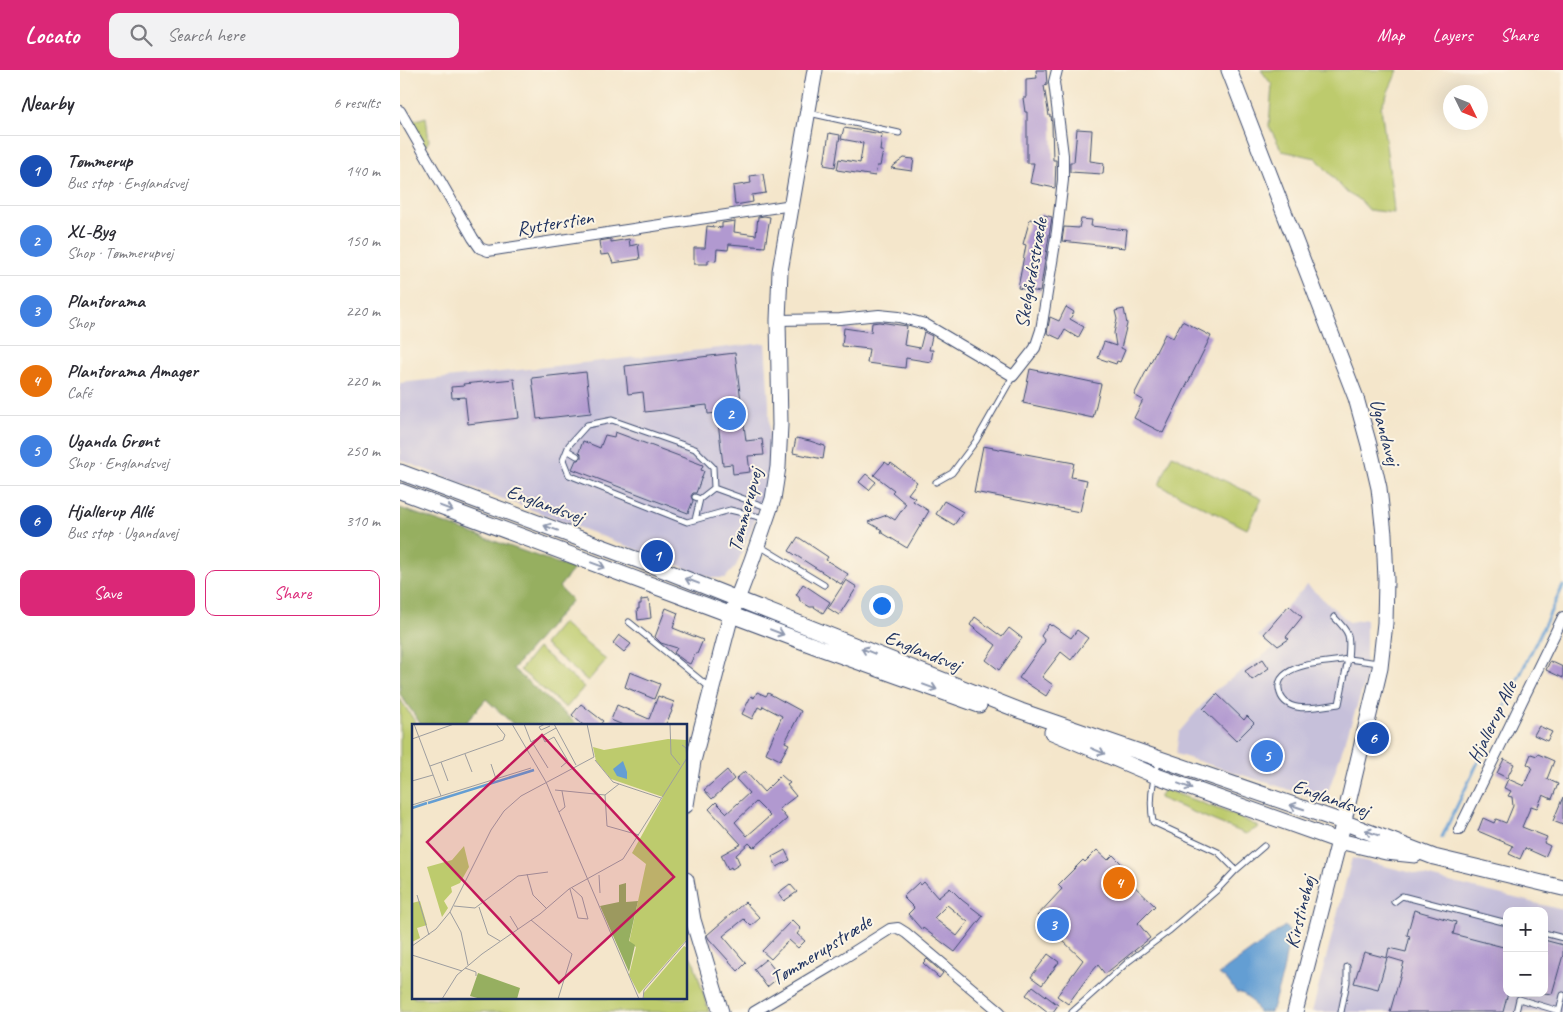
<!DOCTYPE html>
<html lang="en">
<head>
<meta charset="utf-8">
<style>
	:root { --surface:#fff; --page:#f2f2f3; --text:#2b2b33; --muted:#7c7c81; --line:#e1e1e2; --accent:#db2777 }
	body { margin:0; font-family:Caveat,sans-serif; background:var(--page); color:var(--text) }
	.controls { position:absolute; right:15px; bottom:15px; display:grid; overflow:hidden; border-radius:10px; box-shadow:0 5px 20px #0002 }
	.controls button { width:45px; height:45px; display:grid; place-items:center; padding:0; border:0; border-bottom:1px solid var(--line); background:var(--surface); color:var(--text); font:25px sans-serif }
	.compass { position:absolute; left:1043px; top:15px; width:45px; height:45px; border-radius:50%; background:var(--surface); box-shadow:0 5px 20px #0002; rotate:133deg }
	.you { position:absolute; left:481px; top:535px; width:18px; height:18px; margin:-12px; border:4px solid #fff; border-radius:50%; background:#1a73e8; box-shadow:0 0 0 8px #1a73e833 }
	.badge { display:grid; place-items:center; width:32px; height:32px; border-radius:50%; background:var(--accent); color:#fff; font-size:16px; font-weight:700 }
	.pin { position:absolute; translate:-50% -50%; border:2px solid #fff; box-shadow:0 1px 5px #0006 }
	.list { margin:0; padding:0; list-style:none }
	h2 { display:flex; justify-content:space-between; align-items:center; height:65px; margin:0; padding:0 20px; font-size:21px }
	h2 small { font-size:16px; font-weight:400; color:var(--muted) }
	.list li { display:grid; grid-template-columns:32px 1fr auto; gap:15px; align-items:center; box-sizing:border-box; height:70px; padding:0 20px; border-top:1px solid var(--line) }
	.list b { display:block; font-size:19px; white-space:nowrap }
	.list p { margin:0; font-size:16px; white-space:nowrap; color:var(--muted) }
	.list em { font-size:16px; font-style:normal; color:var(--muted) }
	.actions { display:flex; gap:10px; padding:15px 20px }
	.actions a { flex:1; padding:11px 0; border:1px solid var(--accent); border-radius:10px; text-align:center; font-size:18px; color:var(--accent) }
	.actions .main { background:var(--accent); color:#fff }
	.icon { flex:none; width:28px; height:28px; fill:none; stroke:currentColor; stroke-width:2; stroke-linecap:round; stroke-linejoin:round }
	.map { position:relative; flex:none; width:1163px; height:942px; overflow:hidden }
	header { display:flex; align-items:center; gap:30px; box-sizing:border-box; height:70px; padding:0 25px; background:var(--accent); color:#fff }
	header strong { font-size:24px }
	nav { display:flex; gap:28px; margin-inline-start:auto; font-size:18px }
	.search { width:350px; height:45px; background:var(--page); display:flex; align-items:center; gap:12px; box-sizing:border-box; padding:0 18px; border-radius:10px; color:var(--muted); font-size:19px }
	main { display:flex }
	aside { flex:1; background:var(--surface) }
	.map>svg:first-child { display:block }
</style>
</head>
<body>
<header>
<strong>Locato</strong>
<div class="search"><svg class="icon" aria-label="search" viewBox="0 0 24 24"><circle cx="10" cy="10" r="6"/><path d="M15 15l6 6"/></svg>Search here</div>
<nav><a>Map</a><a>Layers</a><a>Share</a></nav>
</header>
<main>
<aside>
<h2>Nearby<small>6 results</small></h2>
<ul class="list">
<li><span class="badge" style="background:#1a4fb4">1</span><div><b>Tømmerup</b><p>Bus stop · Englandsvej</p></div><em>140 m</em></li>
<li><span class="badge" style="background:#3f7fe0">2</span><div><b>XL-Byg</b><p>Shop · Tømmerupvej</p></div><em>150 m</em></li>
<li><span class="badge" style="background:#3f7fe0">3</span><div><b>Plantorama</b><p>Shop</p></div><em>220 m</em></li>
<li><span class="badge" style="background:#e8710a">4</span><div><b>Plantorama Amager</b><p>Café</p></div><em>220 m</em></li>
<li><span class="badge" style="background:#3f7fe0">5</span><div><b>Uganda Grønt</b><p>Shop · Englandsvej</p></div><em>250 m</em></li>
<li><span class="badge" style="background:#1a4fb4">6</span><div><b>Hjallerup Allé</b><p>Bus stop · Ugandavej</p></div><em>310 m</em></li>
</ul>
<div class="actions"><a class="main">Save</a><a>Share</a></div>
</aside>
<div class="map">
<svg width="1163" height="942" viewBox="0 0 1163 942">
	<rect width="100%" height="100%" fill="#fcf5e5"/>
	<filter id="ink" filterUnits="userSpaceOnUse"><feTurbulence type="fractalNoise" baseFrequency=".02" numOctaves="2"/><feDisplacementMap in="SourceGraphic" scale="10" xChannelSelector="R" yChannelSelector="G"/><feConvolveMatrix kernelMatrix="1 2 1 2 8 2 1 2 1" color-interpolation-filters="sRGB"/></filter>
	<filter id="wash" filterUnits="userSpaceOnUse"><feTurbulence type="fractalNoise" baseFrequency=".0096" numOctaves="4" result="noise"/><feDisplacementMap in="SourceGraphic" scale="20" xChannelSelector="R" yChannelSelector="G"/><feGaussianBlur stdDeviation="1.12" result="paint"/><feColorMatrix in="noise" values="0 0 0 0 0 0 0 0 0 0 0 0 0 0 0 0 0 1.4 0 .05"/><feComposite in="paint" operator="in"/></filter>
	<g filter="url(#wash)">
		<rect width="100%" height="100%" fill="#f4e6cb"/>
		<path fill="#c6c0da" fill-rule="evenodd" d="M365,273L369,333L370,397L364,423L351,461L336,496L325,508H312L0,390V313Z
			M907,515L949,552L966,549V609L925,731L776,684L779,662L814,621L873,578L858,566Z
			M952,788L1163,840V942H912ZM1107,841H1144V923H1107Z"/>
		<path fill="#bdcb6d" stroke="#6c7d66" d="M861,0H998L981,37L992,121L994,143L969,140L961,131L947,123L916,88L882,81L869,56L872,15Z
			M26,47L29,71L25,77L10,52Z
			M772,385L862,429L847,459L759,415Z
			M162,553L206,590L188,611L144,574Z
			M138,578L184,617L166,638L120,600Z
			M0,629L18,656H14V928H286V879L294,893L309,942H0Z
			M764,719L837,746L859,757L846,764L759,728Z"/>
		<path fill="#96af60" stroke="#586f5f" d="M0,438L174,499L159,517L172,530L113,599L179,656H115L86,629L63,656H22L0,624Z"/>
		<path fill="#649ed3" stroke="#406698" d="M885,856L890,863L882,906L871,942H858C854,933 847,923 836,922L828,911L819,904Z"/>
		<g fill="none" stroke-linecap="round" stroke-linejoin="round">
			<path stroke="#649ed3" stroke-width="3" d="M1042,767L1163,516"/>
		</g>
		<g id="blocks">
			<path fill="#b199d0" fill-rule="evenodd" d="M636,0H646L647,15L644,16L649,46H651L652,54L653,90H656L655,118L630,113L634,93H627V42H625L623,28H626V9L637,8Z
				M444,58L482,64L480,81H483L480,96H477L475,106L437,100L439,89L460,93L463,73L441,69Z
				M677,59L692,60L690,91L704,93L703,104L670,102V92H674Z
				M429,63L440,65L435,97L424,95Z
				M504,88L514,89L512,101L491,98Z
				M363,104L366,123L352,125L353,132L335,135L333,116L351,113L350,106Z
				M640,144L652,147L640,222L618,218L626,175L623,174L630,149L638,151Z
				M364,146L370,147L365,177L329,174L328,180L317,179L316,191L308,190V194H294V178H305L307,156L322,158V153L335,151L334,162L356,165L358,147Z
				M681,149L692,150L691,156L727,160L725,178L662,171L664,157L679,158Z
				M211,169V172L229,169L230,176L238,174L240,189L213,193L209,184L201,185L199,171Z
				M666,237L674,242L670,249L684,257L678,268L665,260L660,269L647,263L650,247L659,251Z
				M724,239L727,254L721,278L725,280L720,292L717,291L716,294L698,288L704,272L716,276L714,263L717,249L715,241Z
				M782,251L811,266L763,363L734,348L743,330L734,325L765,264L773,268Z
				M479,252L507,256L504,275L520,278L524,262L532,266L529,280H533L531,292L506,288L505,298L467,293L469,279L442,276L444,258L471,262L472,253Z
				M335,283L346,371L362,369L364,385L348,386L350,402L333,404L332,394L323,395L317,343L308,344L307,335L245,342L243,322L228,324L225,296Z
				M630,299L701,314L693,348L623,333Z
				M186,302L191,343L137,349L132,308Z
				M114,309L119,348L68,354L65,327L52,328L51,317L64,316L63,314Z
				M215,362L303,395L301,400L304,401L296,423H293L291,426L293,431L288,443L172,399L176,390H179L181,388V384L179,382L183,371L200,378L205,365L214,367Z
				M396,368L410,371L425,376L423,389L393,383Z
				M583,376L674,393L671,407L687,410L680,442L574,422Z
				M485,392L489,395L491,393L517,412L508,424L515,428L513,431L529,441L507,478L481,462L482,460L468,452L487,445L495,450L506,434L492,422L494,420L474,405Z
				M466,404L476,412L469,420L459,412Z
				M544,431L563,442L554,455L536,444Z
				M398,467L428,487L426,490L448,504L441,514L389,481Z
				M446,510L457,517L439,545L428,538Z
				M403,514L430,532L423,543L414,537H410L400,531L399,527L396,525Z
				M249,529L251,548L238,550L237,539H239V534H241V530Z
				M889,535L902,547L886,567L889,569L878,576L864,564Z
				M266,538L278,543L273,558L303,570L297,584H295L290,594L286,592L274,583L277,578L261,573L255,567Z
				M575,547L602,567L609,558L622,568L599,600L586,590L596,575L570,555Z
				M649,554L651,556L652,555L671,568L677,560L688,568L671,590L661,582L642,607L653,615L646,626L619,608L645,571L641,566Z
				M219,565L231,574L224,582L213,573Z
				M863,589L869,598L852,610L845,601Z
				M1150,591L1163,597V608L1146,600Z
				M230,602L260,614L254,629L225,617Z
				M357,622L366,626L368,623L401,641L385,672L389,674L380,690L366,683L382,646L363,636L362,639L358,637L352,649L342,644L351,626L354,628Z
				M817,624L844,650L847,646L854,653L836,671L803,639Z
				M258,626L274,632L271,640L272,641L265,656H225L211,650L217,635L249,649Z
				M181,634L203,651L199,656H184L172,645Z
				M1139,656L1152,662L1147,671L1134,665Z
				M876,672L883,679L861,699L855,692Z
				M1131,684L1137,686L1138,684L1154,691L1147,709L1158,714L1152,729L1143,725L1137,738L1131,736L1122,757L1147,767L1144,773L1150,776L1145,787L1125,778L1120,789L1109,784L1113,776L1078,761L1083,748L1094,753L1096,749L1106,753L1113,736L1112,727L1108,726L1111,721L1104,718L1108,709L1124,716L1132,697L1127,694Z
				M1104,689L1114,694L1107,708L1097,703Z
				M327,700L334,709L312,729L304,720Z
				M345,701L364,722L381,705L390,713L387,715L396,726L379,739L387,749L355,777V776L353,777L349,773L336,785L340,794L332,799L331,797L328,799L321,785L341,774L309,739L316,732L327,743L349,723L336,709ZM356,732L370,746L347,766L335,752Z
				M1163,727V755L1153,751Z
				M385,780L390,790L377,797L372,787Z
				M697,780L708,790L713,785L735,807L730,812L755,836L738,853L750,868L705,904L698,895L690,904L668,934L657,926L683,890L637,846L662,819L658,815L683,790L685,792Z
				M519,812L521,815L524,812L538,828L550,818L562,830L583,846L555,882L523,858L522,860L508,844L514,838L503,827ZM547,835L568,852L557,866L534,848Z
				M390,814L397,822L384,831L378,823Z
				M345,832L360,848L351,856L344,849L323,866L346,893L338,901L309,869L307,865Z
				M1014,840L1056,852L1053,864L1107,878V923H1108L1103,942H990L1004,892L987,887L989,878L1006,882L1010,866L1007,865Z
				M392,850L401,859L397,864L405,871L398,878L389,870L371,889L362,881Z
				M1144,870L1163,875V885L1152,924L1144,923Z
				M964,882L987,888L978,919L954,913Z
				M648,884L659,892L642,915L631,907Z
				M366,889L378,904L376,905L378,908L367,917L354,899Z
				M527,889L543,903L539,908L523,893Z
				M633,916L658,935L653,942H648L626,925Z"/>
		</g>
	</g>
	<g filter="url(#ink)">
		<use href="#blocks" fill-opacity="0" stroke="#3c4a6e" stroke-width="1"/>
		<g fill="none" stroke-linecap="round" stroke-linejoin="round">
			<g stroke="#3c4a6e" stroke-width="7">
				<path id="lane" d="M409,43L499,63
					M167,380L177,386
					M536,412L552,403L576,371L613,306
					M295,427L300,429L314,418
					M364,448L330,440L287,452L169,405L163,390L169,375L187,355L212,350L295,379L313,397L314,418L369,438
					M295,450L300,429
					M358,475L424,515
					M934,547C951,564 950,566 948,589L979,593
					M229,552L309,617
					M948,589L939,634C920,636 883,647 879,619C878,612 881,607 887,603C902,592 929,593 948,589Z
					M759,691C752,711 749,731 753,752L818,782L836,800
					M994,832L1002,826L1107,853
					M1144,863L1163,868
					M672,942L729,891L769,861L817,820L836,800L864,776
					M941,942L947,912V897
					M1116,942L1119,929L1159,941
					M1159,942L1163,925"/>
			</g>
			<g stroke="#3c4a6e" stroke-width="12">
				<path id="street" d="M0,41L73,168L80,178L88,181L392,135
					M378,250L440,249L479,245L499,247L525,254L613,306L635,278L641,260L657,161L663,110V85L654,12L657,0
					M1059,760L1163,547
					M354,942L433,895L490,859L498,858L506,863L600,942"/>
			</g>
			<g stroke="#3c4a6e" stroke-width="17">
				<path id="secondary" d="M829,0L956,328L969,375L979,418L984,464L986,510L985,553L980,598L939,771L895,942
					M0,402L251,495L621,641L943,752L1034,787L1163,818
					M0,421L420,578L579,635
					M652,662L754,705L939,771L986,782L1015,785
					M286,735L293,691L331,545L352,490L373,429L378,397L380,355L378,250L380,201L415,0
					M286,810L293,850L321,942"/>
			</g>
			<use href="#lane" stroke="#fff" stroke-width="5"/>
			<use href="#street" stroke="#fff" stroke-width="10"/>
			<use href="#secondary" stroke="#fff" stroke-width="15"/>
		</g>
		<defs><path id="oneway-shaft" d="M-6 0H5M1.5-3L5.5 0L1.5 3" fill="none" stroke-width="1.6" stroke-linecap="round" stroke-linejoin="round" transform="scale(1.25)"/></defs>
		<g stroke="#8d97ae">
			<use href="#oneway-shaft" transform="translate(46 438) rotate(20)"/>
			<use href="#oneway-shaft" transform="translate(151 458) rotate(-160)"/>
			<use href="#oneway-shaft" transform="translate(198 495) rotate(20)"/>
			<use href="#oneway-shaft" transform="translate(292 511) rotate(-159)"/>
			<use href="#oneway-shaft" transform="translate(377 562) rotate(21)"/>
			<use href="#oneway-shaft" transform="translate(468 581) rotate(-158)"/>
			<use href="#oneway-shaft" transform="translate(530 617) rotate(20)"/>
			<use href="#oneway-shaft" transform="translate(698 681) rotate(23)"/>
			<use href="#oneway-shaft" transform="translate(785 716) rotate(20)"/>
			<use href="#oneway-shaft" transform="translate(897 737) rotate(-162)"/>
			<use href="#oneway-shaft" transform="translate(972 763) rotate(-159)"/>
		</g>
	</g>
	<g text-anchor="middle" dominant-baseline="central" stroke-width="4" stroke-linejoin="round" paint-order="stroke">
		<g font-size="20" fill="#1b2f5e" stroke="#fcf5e5">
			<text transform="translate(155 153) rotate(-9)">Rytterstien</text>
			<text transform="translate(631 203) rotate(-80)">Skelgårdsstræde</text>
			<text transform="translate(985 362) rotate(75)">Ugandavej</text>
			<text transform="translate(145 434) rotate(20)">Englandsvej</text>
			<text transform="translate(345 440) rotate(-75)">Tømmerupvej</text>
			<text transform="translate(523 581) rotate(22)">Englandsvej</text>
			<text transform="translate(1092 652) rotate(-64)">Hjallerup Alle</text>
			<text transform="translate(931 728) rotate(19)">Englandsvej</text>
			<text transform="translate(900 842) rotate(-76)">Kirstinehøj</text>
			<text transform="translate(421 880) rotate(-32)">Tømmerupstræde</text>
		</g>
	</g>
	<g transform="translate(12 654)">
		<rect width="275" height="275" fill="#f4e6cb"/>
		<path d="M256,15L275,16V215L227,270L217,251L224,223L217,219L234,140L220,129L251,73L199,55L184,37L181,23L192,26ZM52,122L57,143L48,159L39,163L40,168L32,177L36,184L30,193L15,143L40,136ZM8,177L15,201L5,204L8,214L0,218V179ZM272,222L275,224V275H232L231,270Z" fill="#bdcb6d"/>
		<path d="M214,159V178L226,177L217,217L223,221L217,248L188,182L207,178V161ZM66,249L108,264L105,275H69L58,272Z" fill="#96af60"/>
		<path d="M211,37L215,48V55L205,52L201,45Z" fill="#649ed3"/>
		<path fill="none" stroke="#649ed3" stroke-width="2.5" d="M16,79L122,46M0,84L15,79"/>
		<path fill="none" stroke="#9d9d9f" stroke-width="1" d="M2,0L29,72M100,0L134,58L227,275M112,0L119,18L144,4M133,0L127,3L129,6L138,2M142,0L164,41M203,0H219M258,0L259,30L268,41M130,12L133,18L142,13L156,37L149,43M0,15L42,0M120,18L136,44M270,21L274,24L275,35M53,30L60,48M183,36L201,58L249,74M29,38L36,57M79,40L84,55M18,42L91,16L93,11L84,0M0,57L21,51M207,60L193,71L195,102L227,111M143,66L193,71M0,81L119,44M147,88L153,83L150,67M115,150L121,171L135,185M187,151L188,169M158,165L166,194L176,195L170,173L160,164M5,171L17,211M42,182L63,184L106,152L136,148M67,183L76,210L88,217M38,188L49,208L56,241M98,192L106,205M119,196L160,230L146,275M0,222L24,205L38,188L79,106L92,87L109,72L182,33L175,0M0,231L50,247M53,244L64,248V252M30,275L45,251L70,230L128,190L157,165L211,135L275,34M231,275L232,266L275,216"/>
		<path fill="#c2185b" fill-opacity="0.15" stroke="#c2185b" stroke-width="2.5" d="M130,11L262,153L147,259L15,118Z"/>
		<rect width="275" height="275" fill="none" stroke="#1b2f5e" stroke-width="2.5"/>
	</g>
</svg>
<div class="controls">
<button>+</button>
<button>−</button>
</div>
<svg class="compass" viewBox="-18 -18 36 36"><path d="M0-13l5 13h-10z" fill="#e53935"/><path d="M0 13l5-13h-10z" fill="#7c7c81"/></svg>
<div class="you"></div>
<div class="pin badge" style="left:257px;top:486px;background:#1a4fb4">1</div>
<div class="pin badge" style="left:330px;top:344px;background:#3f7fe0">2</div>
<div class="pin badge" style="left:653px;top:855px;background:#3f7fe0">3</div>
<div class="pin badge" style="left:719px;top:813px;background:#e8710a">4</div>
<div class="pin badge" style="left:867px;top:686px;background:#3f7fe0">5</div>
<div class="pin badge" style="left:973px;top:668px;background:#1a4fb4">6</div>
</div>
</main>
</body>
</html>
